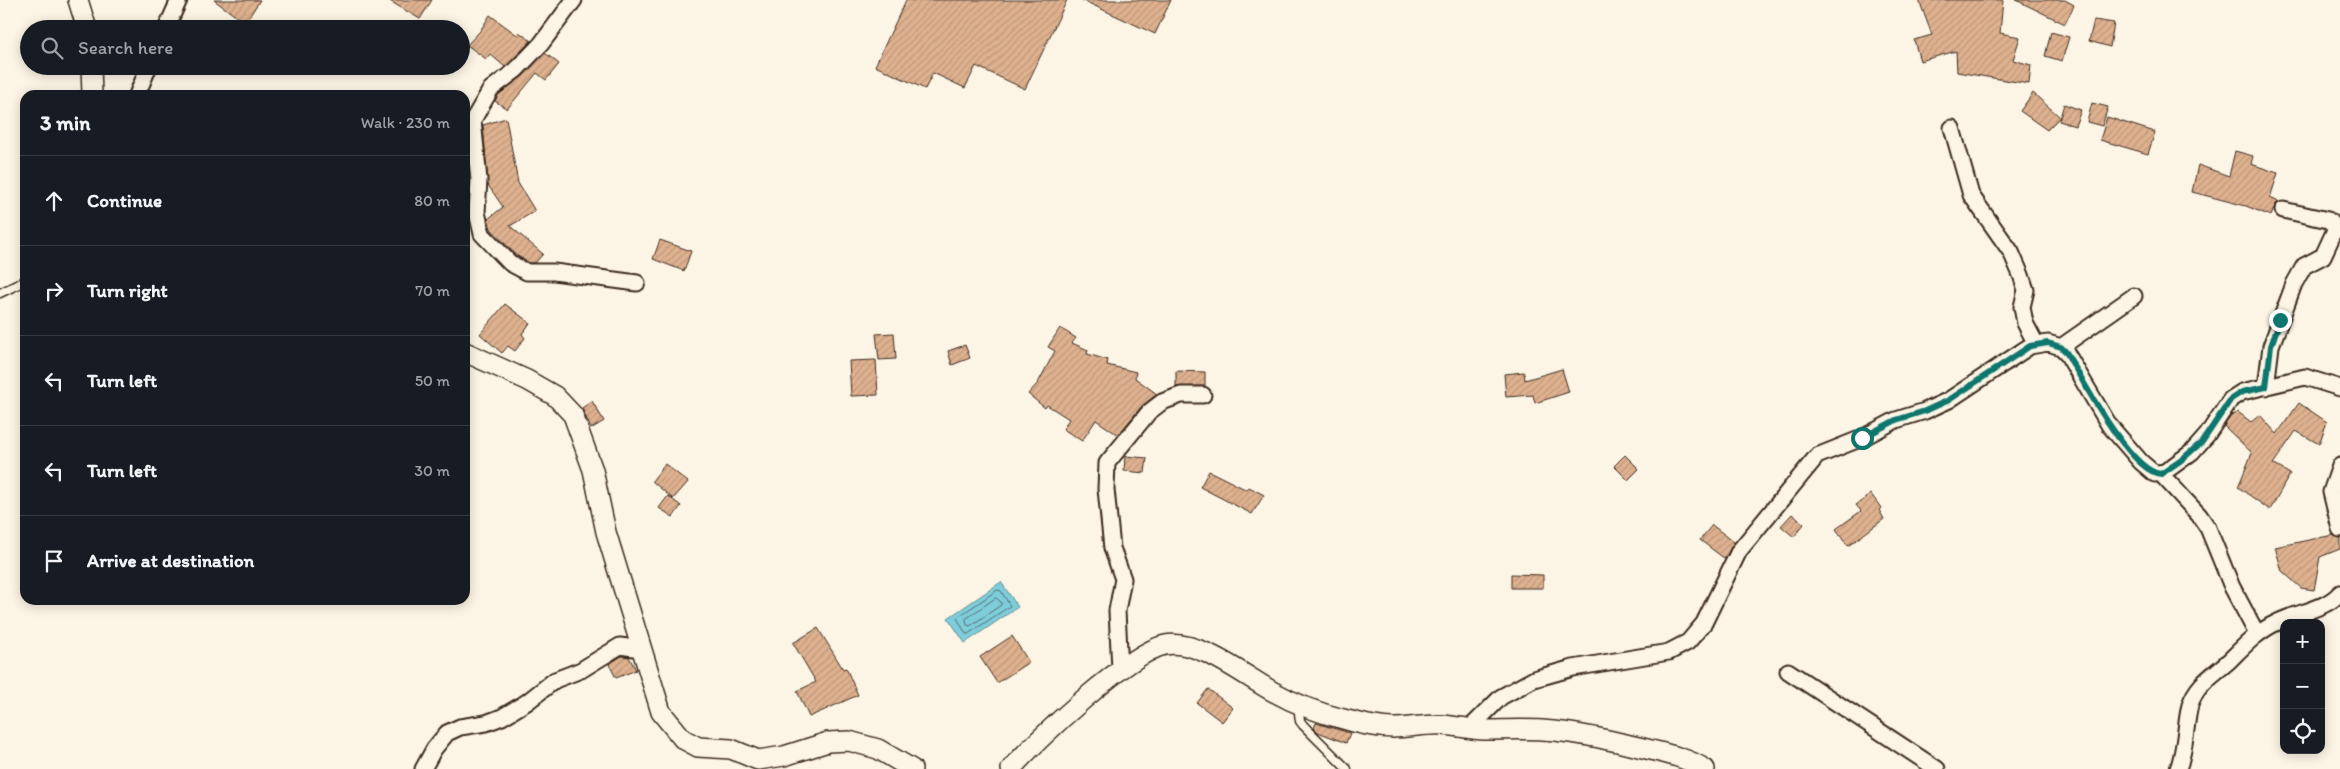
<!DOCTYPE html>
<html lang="en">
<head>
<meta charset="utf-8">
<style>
	:root { --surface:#171b24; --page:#20242c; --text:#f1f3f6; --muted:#9ea1a6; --line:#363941 }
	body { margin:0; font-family:Itim,sans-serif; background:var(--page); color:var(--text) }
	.controls { position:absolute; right:15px; bottom:15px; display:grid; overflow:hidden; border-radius:10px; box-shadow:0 2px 12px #0003 }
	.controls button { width:45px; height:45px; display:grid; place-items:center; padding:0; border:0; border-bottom:1px solid var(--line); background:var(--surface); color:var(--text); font:25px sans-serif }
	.stop { position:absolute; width:15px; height:15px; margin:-11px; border:4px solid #0f766e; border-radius:50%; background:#fff }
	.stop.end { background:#0f766e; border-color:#fff; box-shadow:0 1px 5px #0008 }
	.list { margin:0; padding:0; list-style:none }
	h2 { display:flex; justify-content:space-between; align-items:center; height:65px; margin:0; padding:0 20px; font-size:21px }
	h2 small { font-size:16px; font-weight:400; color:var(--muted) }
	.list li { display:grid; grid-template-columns:32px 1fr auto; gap:15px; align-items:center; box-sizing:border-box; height:90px; padding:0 20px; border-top:1px solid var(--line) }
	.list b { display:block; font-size:19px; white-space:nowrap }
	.list em { font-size:16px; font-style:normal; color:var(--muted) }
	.icon { flex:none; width:28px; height:28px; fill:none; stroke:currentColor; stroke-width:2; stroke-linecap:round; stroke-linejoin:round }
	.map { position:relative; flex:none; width:2340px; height:769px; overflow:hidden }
	.search { position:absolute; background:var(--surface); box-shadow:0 2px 12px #0003; left:20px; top:20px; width:450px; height:55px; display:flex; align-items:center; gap:12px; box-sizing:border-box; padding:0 18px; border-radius:28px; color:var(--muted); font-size:19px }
	.panel { position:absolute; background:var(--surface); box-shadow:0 2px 12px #0003; left:20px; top:90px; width:450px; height:515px; border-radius:15px }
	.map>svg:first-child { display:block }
</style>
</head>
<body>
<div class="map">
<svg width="2340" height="769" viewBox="0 0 2340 769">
	<defs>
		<pattern id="building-hatch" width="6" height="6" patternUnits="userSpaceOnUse" patternTransform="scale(1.25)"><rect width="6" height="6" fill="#deb18f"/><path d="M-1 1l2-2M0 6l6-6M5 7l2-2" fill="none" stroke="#bf987b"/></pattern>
	</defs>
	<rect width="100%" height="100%" fill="#fcf5e5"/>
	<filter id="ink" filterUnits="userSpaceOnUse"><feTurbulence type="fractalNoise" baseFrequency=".02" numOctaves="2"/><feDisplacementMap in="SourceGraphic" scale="10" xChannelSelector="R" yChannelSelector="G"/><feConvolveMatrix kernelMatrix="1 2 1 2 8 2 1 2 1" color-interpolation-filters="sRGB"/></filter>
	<g filter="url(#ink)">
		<path fill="#7ecddc" stroke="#638c90" d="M1001,582L1018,607L965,643L948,618Z"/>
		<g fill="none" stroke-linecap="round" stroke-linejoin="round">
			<path stroke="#566b6a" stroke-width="1" d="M998,590L1001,591L1010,606L968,634H966L957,618Z
				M996,598L1001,602V605L970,626L967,625L966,619Z"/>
		</g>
		<path fill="url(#building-hatch)" stroke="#3b2a1e" d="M214,0H260L245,23Z
			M388,0H432L420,19Z
			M906,0H1067L1025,89L976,66L965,88L933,73L925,89L875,66Z
			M1082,0H1171L1155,34Z
			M1919,0H2003L2000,33L2020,37L2013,60L2031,65L2029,84L1957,72L1956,51L1920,61L1914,40L1932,35Z
			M2016,0H2065L2074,5L2065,24Z
			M490,15L517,35L519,32L531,41L505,67L490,54L486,59L467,45L480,31Z
			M2094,20L2114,23L2110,47L2089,41Z
			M2051,32L2069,37L2062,61L2045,56Z
			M545,53L559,64L546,80L537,73L507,109L495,101L498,95L523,76Z
			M2033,93L2060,117L2047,130L2020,111Z
			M2092,103L2108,107L2102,126L2087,122Z
			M2064,104L2081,110L2075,126L2059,121Z
			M2107,117L2155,132L2148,154L2100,140Z
			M506,118L518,183L535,211L510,226L543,254L535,263H529L516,255L491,229L488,219L503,207L488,185L483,125Z
			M2235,151L2253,156L2251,164L2278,173L2270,198L2279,202L2276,204L2271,216L2246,206L2192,192L2198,165L2229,176Z
			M660,240L691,251L684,271L653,259Z
			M505,304L530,323L522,334L525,338L515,351L508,346L502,353L480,334Z
			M1060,328L1076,338L1072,343L1088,350L1087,354L1108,360L1107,365L1136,372L1135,378L1157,394L1142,406L1118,435L1096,420L1082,441L1063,429L1069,419L1047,405L1045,408L1028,394L1038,383L1055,351L1048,347Z
			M894,333L896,359L879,360L876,334Z
			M965,345L970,358L952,365L948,351Z
			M876,360L878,395L851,396L849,361Z
			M1562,369L1569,392L1535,403L1533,395L1506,397L1504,374L1524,372L1525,380Z
			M1176,371L1205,372V386L1176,387Z
			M592,401L604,421L591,429L582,408Z
			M2299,403L2327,422L2319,444L2296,431L2273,464L2290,474L2270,510L2238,487L2252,453L2224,426L2231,416L2238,412L2251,422L2260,415L2277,434Z
			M1625,455L1639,469L1628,480L1614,466Z
			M1125,456L1147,458L1145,473L1124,471Z
			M665,464L688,482L673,499L652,481Z
			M1209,471L1247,490L1249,487L1264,495L1252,514L1200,487Z
			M1871,494L1881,508L1879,510L1884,519L1848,546L1836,529L1861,511L1856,505Z
			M668,496L681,506L673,517L659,508Z
			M1792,514L1804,524L1794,537L1781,526Z
			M1712,525L1734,542L1725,559L1700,540Z
			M2333,535L2340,538V549L2320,557L2314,590L2301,588L2282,571L2275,547Z
			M1511,574L1543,575V588H1511Z
			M818,628L843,669L846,668L858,695L809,717L797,691L816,682L793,643Z
			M1012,636L1029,662L997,683L980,657Z
			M622,656L629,657L636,670L616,678L609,664Z
			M1208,689L1233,708L1222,722L1197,703Z
			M1316,723L1350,733L1346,743L1318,732L1314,728Z"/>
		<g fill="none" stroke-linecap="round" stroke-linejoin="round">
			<g stroke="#3b2a1e" stroke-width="11">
				<path id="service" d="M0,293L25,281
					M1298,705L1300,721L1303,725L1347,769"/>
			</g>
			<g stroke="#3b2a1e" stroke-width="19">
				<path id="minor" d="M574,0L541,44L516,70L491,89L473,120L479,180L477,212L482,234L510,263L527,272H554L637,283
					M166,29L179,0
					M137,95L149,66
					M1952,128L1971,195L2011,252L2021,275L2026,290L2022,307L2025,323L2036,344
					M2061,347L2134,296
					M2266,387L2271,346L2294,284L2304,266L2323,256L2335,230L2333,224L2328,220L2283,210
					M2340,466L2331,492L2340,529
					M2161,474L2199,515L2208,528L2232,587L2257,634
					M1120,669L1117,611L1123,579L1112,548L1106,489L1107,463L1149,412L1162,402L1181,395H1203
					M1788,671L1937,769
					M1469,729L1501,697L1534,679L1573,668L1669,652L1688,642L1704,623L1739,551L1817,456L1862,438L1896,420L1925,411L1949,400L2030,346L2048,343L2061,347L2066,352L2109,425L2141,462L2155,474L2166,471L2192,452L2207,435L2231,399L2242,392L2305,377L2340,388
					M423,769L434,749L447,733L460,727L486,723L502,717L527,702L555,680L581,670L620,646L641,649
					M2178,769C2186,748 2185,726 2190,705C2197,683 2215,674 2230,660C2245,645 2258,631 2278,622C2297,612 2325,610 2340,593"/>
			</g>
			<g stroke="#3b2a1e" stroke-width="22">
				<path id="tertiary" d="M78,0L87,29
					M91,66L92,95
					M465,352L527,380L555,396L573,415L593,470L606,532L661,712L683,739L698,747L731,749L758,760L784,756L828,742L849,741L878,749L912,769
					M1011,769C1036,740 1130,652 1165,645C1197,638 1245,676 1272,691C1295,704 1322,714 1347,720C1362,724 1377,728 1393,728C1409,728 1426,724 1442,725C1456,726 1470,729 1484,730C1503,730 1523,729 1542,730C1577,732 1613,741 1647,749C1668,754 1687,758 1705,769"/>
			</g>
			<use href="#service" stroke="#fcf5e5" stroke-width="8"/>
			<use href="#minor" stroke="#fcf5e5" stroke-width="15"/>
			<use href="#tertiary" stroke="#fcf5e5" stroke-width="19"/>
		</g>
	</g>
	<g fill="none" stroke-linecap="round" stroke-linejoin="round" filter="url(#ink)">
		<path stroke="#0f766e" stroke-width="6" d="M1862,438L1896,420L1925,411L1949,400L2030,346L2048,343L2061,347L2066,352C2082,379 2130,472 2161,474L2180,461L2202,442L2231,399L2242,392L2266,387L2271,346L2280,320"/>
	</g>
</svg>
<div class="controls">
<button>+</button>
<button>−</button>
<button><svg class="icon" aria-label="locate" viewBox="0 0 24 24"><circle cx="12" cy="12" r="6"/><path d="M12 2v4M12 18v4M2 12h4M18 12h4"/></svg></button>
</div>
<div class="stop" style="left:1862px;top:438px"></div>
<div class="stop end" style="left:2280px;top:320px"></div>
<div class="search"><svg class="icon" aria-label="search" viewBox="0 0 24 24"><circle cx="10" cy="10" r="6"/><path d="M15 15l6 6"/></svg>Search here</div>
<section class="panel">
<h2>3 min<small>Walk · 230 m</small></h2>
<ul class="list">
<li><svg class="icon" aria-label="ahead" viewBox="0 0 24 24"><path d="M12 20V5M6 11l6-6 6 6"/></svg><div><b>Continue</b></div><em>80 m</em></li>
<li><svg class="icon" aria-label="right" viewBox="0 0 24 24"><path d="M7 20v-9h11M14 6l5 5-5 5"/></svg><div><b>Turn right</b></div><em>70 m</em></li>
<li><svg class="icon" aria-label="left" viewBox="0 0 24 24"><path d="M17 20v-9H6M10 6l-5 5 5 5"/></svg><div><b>Turn left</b></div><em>50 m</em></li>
<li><svg class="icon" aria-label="left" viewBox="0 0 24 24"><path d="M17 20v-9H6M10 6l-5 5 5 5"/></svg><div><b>Turn left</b></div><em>30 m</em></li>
<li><svg class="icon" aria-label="arrive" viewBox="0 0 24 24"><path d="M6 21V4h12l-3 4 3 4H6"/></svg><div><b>Arrive at destination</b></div></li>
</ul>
</section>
</div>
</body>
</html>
